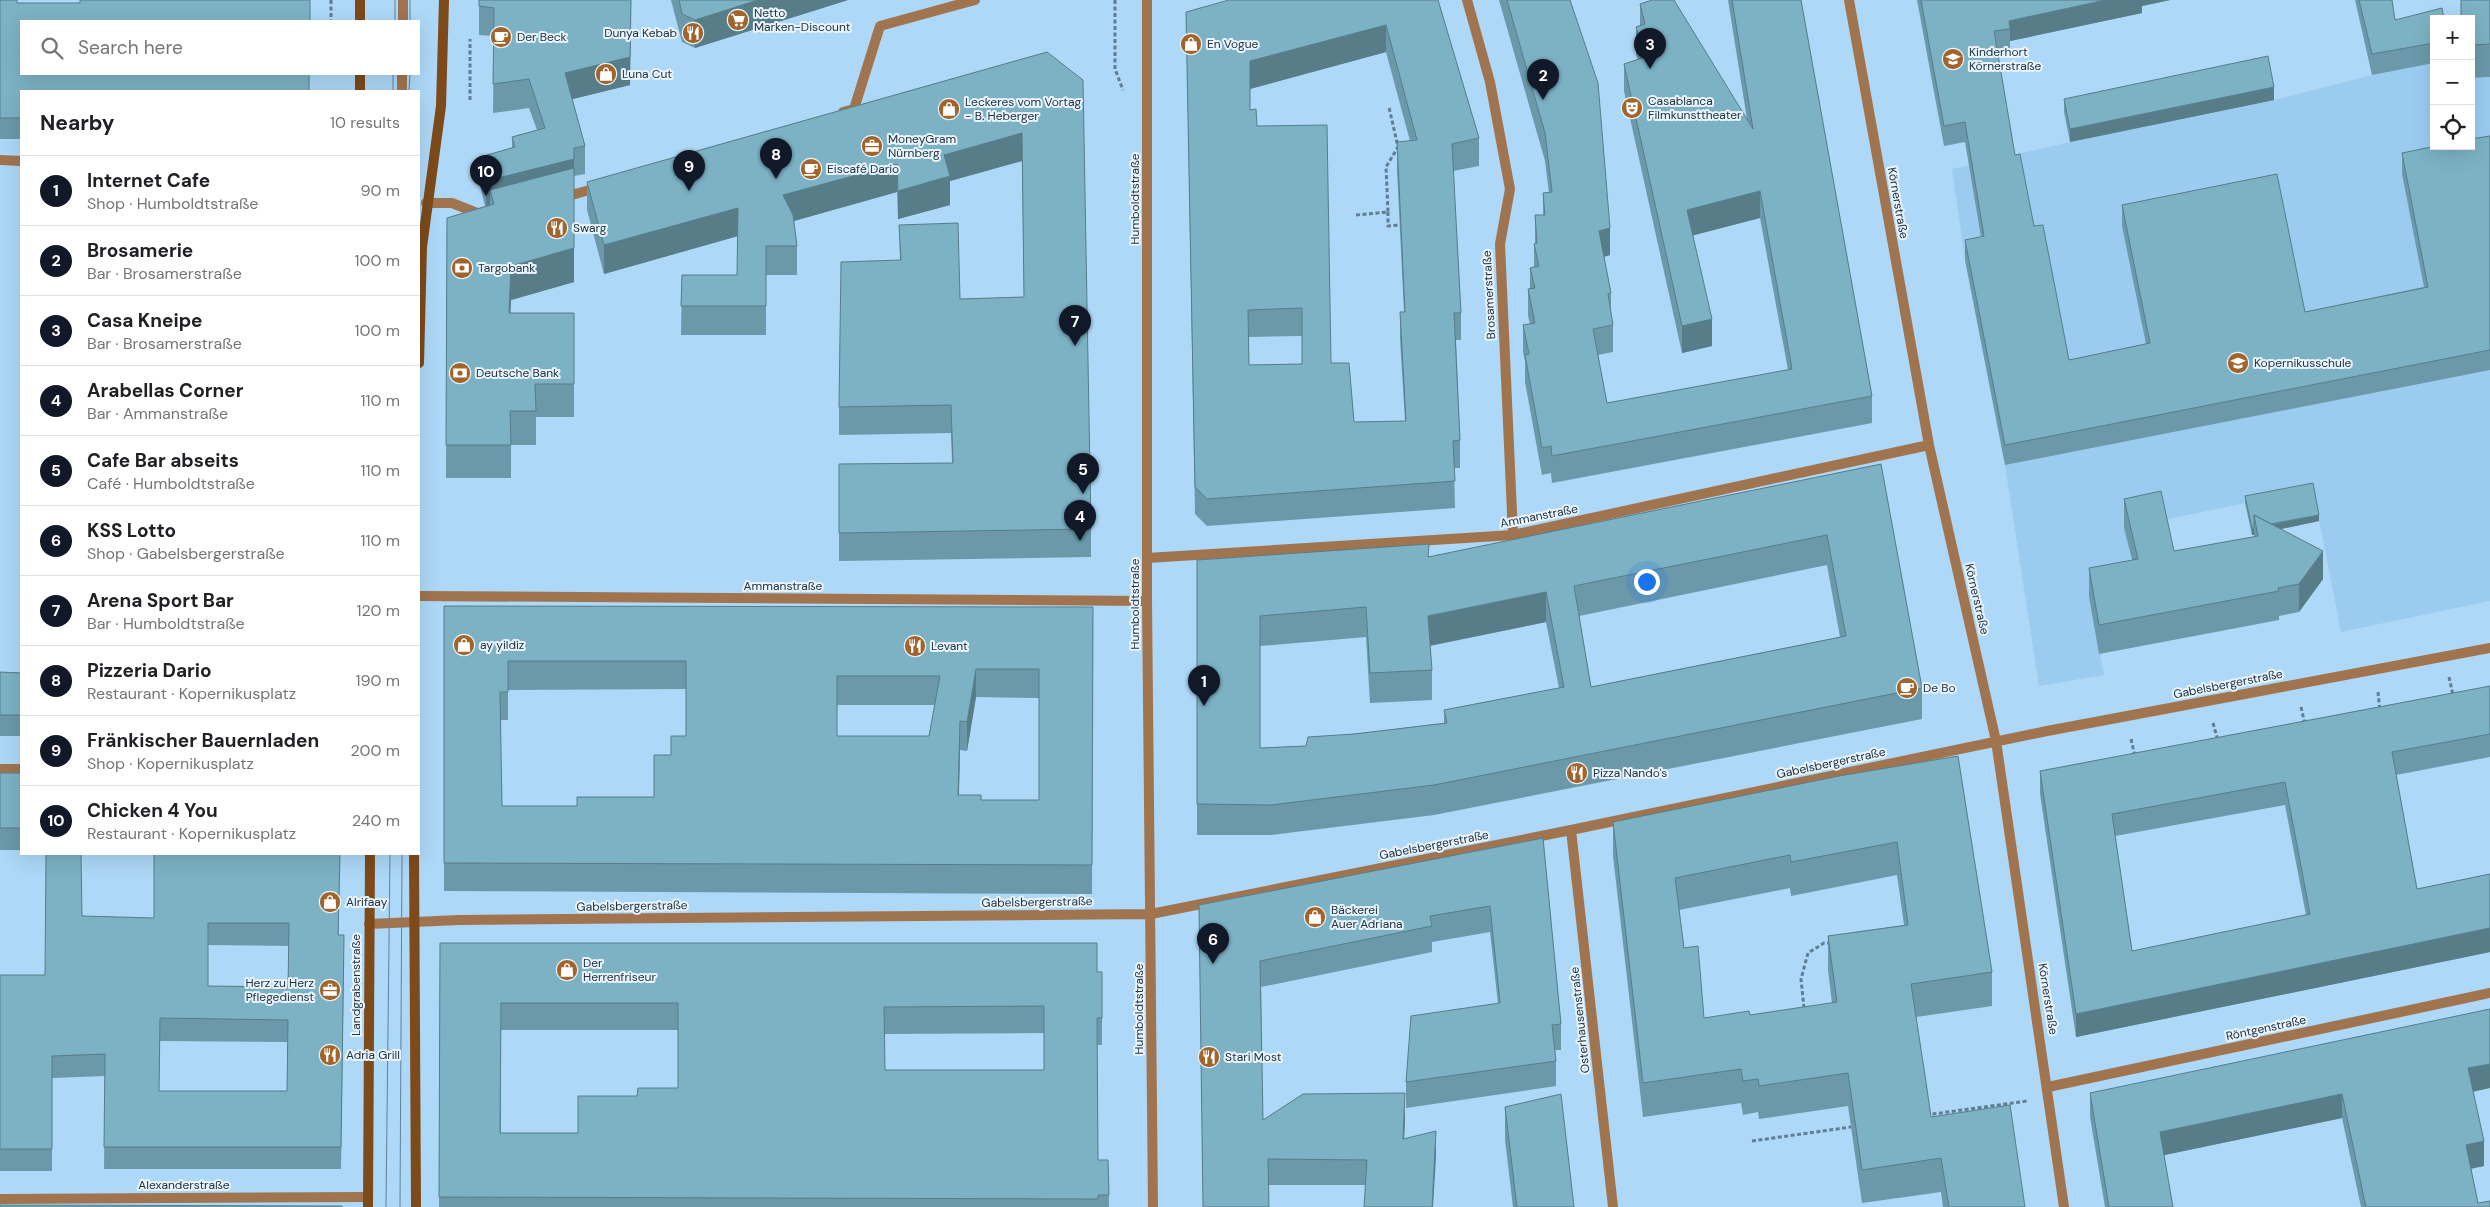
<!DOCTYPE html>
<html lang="en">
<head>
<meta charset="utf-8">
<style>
	:root { --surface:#fff; --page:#f2f2f2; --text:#202124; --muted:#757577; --line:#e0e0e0; --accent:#111827 }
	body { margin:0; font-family:"DM Sans",sans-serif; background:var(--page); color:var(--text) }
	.controls { position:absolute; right:15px; top:15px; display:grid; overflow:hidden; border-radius:0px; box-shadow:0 5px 20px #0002 }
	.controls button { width:45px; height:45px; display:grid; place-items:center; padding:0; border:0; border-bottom:1px solid var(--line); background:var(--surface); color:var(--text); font:25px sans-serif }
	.you { position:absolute; left:1646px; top:581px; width:18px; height:18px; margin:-12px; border:4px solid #fff; border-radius:50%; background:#1a73e8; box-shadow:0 0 0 8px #1a73e833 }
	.badge { display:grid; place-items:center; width:32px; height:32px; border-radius:50%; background:var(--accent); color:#fff; font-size:16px; font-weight:700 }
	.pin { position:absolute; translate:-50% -41px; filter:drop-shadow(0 1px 2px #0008) }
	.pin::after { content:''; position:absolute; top:26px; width:18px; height:15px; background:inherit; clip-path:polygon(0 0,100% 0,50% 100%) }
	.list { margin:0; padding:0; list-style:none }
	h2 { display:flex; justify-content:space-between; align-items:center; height:65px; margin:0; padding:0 20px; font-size:21px }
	h2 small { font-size:16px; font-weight:400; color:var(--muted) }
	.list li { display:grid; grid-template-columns:32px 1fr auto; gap:15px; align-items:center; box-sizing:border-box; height:70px; padding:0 20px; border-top:1px solid var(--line) }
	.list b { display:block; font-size:19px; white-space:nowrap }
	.list p { margin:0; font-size:16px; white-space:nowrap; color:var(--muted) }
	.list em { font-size:16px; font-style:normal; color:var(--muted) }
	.icon { flex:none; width:28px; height:28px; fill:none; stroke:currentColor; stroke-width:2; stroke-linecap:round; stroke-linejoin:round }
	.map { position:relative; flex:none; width:2490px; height:1207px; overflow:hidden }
	.search { position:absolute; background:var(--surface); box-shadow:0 5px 20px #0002; left:20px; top:20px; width:400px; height:55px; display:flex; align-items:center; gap:12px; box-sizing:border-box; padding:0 18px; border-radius:0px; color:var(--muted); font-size:19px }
	.panel { position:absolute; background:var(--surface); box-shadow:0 5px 20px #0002; left:20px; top:90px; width:400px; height:765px; border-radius:0px }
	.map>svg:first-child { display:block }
</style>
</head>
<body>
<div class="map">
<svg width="2490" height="1207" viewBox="0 0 2490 1207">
	<rect width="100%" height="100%" fill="#add8f7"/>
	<path fill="#9bccf0" d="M2434,63V146H2471V79L2490,77V601L2341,632L2313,489L2125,528L2131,559L2089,597L2104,675L2039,686L2005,465L1965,260L1952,169L2070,142L2274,100L2372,75Z"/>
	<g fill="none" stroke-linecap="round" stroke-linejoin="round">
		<path stroke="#617d92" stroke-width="3" stroke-dasharray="4 2.5" stroke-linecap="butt" d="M331,0V21
			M1115,0V69L1123,90
			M331,75V74
			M470,100V39
			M1388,212V226L1400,225
			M1356,215L1388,212L1386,167L1398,147L1389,107
			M2449,677L2453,695
			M2378,692L2380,711
			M2301,707L2305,725
			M2213,723L2218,741
			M2131,739L2135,757
			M1804,1008L1801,979L1808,953L1824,943H1830
			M1926,1115L2027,1101
			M1752,1141L1851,1127"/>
		<path stroke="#a17450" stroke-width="10" d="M403,21V0
			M402,91V74"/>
		<path stroke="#a17450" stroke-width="10" d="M1147,0V601L1153,1207
			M1467,0L1490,82L1510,189L1500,244L1513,535
			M1849,0L1929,445L1996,741L2064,1207
			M843,112L854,109L880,26L975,0
			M0,160L21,161
			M561,198L600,187
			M426,203H452L482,215
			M1147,558L1513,535L1929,445
			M419,596L1147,601
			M0,769H21
			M1571,830L1613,1207
			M369,924L459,920L1151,914L1571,830L2047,731L2490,648
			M2048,1087L2490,993
			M0,1199L368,1197"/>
		<path stroke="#7d4a1a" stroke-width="10" d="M360,0V21
			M360,74V91
			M419,363L422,247L441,106L444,0
			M414,854L416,1207
			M368,1207L370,854"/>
		<path stroke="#648196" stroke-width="1" d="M395,21V0
			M410,21V0
			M393,91V74
			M409,91L410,74
			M386,1207L390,854
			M400,1207L402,854"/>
	</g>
	<path fill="#6b99a9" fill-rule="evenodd" d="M0,0L17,3H80L310,0L21,91V139H0Z
		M479,0H631L630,85L572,99L585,146V174L574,176V282L511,300L510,313H574V417H536V445H511V478H446L447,218L485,206L480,185V157L512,148V137L537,130L529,108L493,113L494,36L479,35Z
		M671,0H848L695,48L682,42Z
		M1438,0L1479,138V166L1453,171L1461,313V340H1456L1460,440V468H1454L1455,508L1207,526L1195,514L1186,12ZM1386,52L1410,141L1397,142V170L1404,312H1400V339L1405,421L1354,422L1331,363L1257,126L1250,110V89ZM1302,336V364L1249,365L1248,337Z
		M1499,0H1570L1610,255L1604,257L1611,293V312L1613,325V352L1598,355L1607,403L1788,370L1760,218L1693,235L1712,346L1682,353L1624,91V64L1638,60L1636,54V27L1640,26V4L1747,119L1728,0H1801L1872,396V423L1552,483L1551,473L1542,475L1525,382V361L1523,352V325L1530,324L1528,316V289H1530V268L1534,267V244H1535V215H1543V193H1549L1545,161Z
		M1917,0H2170L2142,6V13L2010,41V50L1997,51L2015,155L2069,360L2146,344L2122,226V205L2305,312L2424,287L2402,174V153L2490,136V370L2005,465L1965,260V240L1981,237L1965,142L1944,146Z
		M2355,0H2392L2395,20L2434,19V63L2372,75Z
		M2490,0V77L2471,78V19Z
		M1047,52L1091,529V557L839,561V464L952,463L951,433L839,435V407L900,260L899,225L960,299L1024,297L1022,161L950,181V205L898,219L897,192L794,221L797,246V275H766V335H681L682,275H737L738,236L604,274L587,210V182Z
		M2064,99L2274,100L2070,142L2064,112Z
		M1881,464L1922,688V719L1434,815L1271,835H1197V560L1429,557ZM1827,565L1840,637L1591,687L1579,616ZM1546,622L1559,688L1444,710V723L1354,734L1306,746L1260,748V646L1366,637L1370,703L1432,700V670L1430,646Z
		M2245,496L2319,521L2281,529L2323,579L2299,612L2279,616V620L2099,654L2089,597V568L2132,560L2124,528V499L2174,551L2254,537V535H2252L2245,503Z
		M444,606L1093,607L1092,894L444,891ZM686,689V736L671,755L654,797L577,806H502L500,720H508V690ZM976,697L1039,698V800H981L959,795L960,750L967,751ZM837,705H935L929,736H837Z
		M0,672L21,673V736H0Z
		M2490,686V757L2396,775L2417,889L2490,874V952L2076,1037L2040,794V771ZM2285,805L2306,915L2132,951L2115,836Z
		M1958,756L1992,972V1006L1916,1017L1931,1117L2025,1207H1943L1941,1192L1862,1203L1848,1106L1759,1119L1758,1112L1743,1115L1741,1103L1643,1117L1613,856V822ZM1897,875L1904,925L1828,936V970L1832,1003L1750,1015L1704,1018L1684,948L1679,910L1790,888L1791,896Z
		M0,773H21V850H0Z
		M1543,838L1561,1024V1050H1555L1556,1061V1086L1406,1108V1082L1498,1004L1490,932L1432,942V952L1261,987L1263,1120L1405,1119L1404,1138L1436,1157L1365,1185H1268L1269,1207H1203L1199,905Z
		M340,854L338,935L344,958L341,1169H104L105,1076L52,1078V1171H0V975H45L82,916L154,918ZM208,945L289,946L288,987L208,986ZM160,1041L288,1042L287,1091H159Z
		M440,943L1102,972V1045H1097L1098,1160H1108L1109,1207H439ZM501,1030H678V1088L637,1096L578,1133H501ZM1044,1033V1070H885L884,1034Z
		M2473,1092L2484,1166L2471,1168L2478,1203L2490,1207H2361L2342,1118L2164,1155L2173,1207H2105L2090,1117V1093Z
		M1505,1107L1574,1207H1513L1505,1140Z"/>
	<path fill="#577d89" d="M631,0L630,85L565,101V73Z
		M758,0H848L695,48V20Z
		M2106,0H2170L2142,6V13L2010,41V29L2009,21Z
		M1386,25V52L1250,89V61Z
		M2274,87V100L2070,142V129Z
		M1022,133V161L950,181V205L898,219V191L944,155Z
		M574,159V187L490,190V208L486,209V181Z
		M897,164V192L783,224V195Z
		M1760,191V218L1687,237V210Z
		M738,208V236L604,274V245Z
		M1610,228V255L1599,258V231Z
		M574,248V282L511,300L509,347L508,267Z
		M1712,319V346L1682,353V326Z
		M2319,515V521L2257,534L2256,528Z
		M2252,528H2254V535H2252Z
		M2323,551V579L2299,612V584Z
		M1546,592V622L1428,646V616Z
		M976,669V697L967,751V722Z
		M960,721V750L958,824V795Z
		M340,854L338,958V935Z
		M2490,928V952L2076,1037V1014Z
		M2490,1064V1088L2468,1093V1068Z
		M1405,1093V1119L1403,1164V1139Z
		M2342,1094V1118L2160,1156V1132Z
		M1436,1131V1157L1433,1207H1432Z
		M2484,1141V1166L2466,1170V1145Z"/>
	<path fill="#7cb2c4" stroke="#577d89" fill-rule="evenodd" d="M0,0H17V3H80V0H310V21H21V74H309V91H21V118H0Z
		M479,0H631L630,57L565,73L585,146L574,148V159L486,181L480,157L515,147L512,137L545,128L529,79L493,84L494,8L479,6Z
		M679,0H758L695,20L682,14Z
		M1229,0H1438L1479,138L1452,144L1461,313H1454L1460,440L1453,441L1455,481L1207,499L1195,487L1186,12ZM1386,25L1417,140L1397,142L1405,312H1400L1406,421L1354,422L1349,363H1331L1327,125L1257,126L1256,109L1250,110V61ZM1302,308V364L1249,365L1248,310Z
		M1507,0H1570L1598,83L1610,228L1599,231L1611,293L1608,294L1613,325L1593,329L1607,403L1792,369L1760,191L1687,210L1712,319L1682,326L1624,64L1645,57L1636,27L1645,24L1640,4L1652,0H1674L1753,129L1732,0H1801L1872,396L1552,456L1551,446L1542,448L1525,355L1529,354L1523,325L1535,323L1528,289L1535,288L1530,268L1539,266L1534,244L1537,243L1535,215H1545L1543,193L1552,192L1545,133Z
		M1921,0H2106L2009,21L2010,29L1994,31L2015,155L2020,154L2034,226L2043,225L2069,360L2150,343L2122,205L2277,174L2305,312L2428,287L2402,153L2436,146H2471V139L2490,136V350L2005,445L1965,240L1984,236L1965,122L1944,126Z
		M2359,0H2392L2395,20L2442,8L2444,19H2434V43L2372,54Z
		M2461,0H2490V44L2471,45V19H2461Z
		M1047,52L1083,80L1091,529L839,533V464L953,463L951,405L839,407L841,262L901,260L899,225L958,223L960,299L1024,297L1022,133L944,155L950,176L898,191L897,164L783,195L793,215L797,246H766V306H681L682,275H737L738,208L604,245L587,182Z
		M2268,56L2274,87L2070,129L2064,99Z
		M574,168V248L508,267H511L509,313H574V384H535L536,411H510L511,445H446L447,218L494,204L490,190Z
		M1881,464L1922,688L1434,785L1271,805L1197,804V560L1429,544L1428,557ZM1827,535L1846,636L1591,687L1574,586ZM1546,592L1564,687L1444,710L1447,723L1354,734L1308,737L1306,746L1260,748V616L1366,607L1370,673L1432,670L1428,616Z
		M2313,483L2319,515L2271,524L2254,515V528H2252L2245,496Z
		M2161,491L2174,551L2258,536L2254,515L2323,551L2299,584L2278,588L2279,591L2099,625L2089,568L2138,559L2124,499Z
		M444,606L1093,607L1092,865L444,863ZM508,661H686V736H671V755H654V797H577V806H502L500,692H508ZM976,669H1039V800H981V795H958L960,721L967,722ZM837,676H940L929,736H837Z
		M0,672L21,673V715H0Z
		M2490,686V734L2392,752L2417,889L2490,874V928L2076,1014L2040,771ZM2285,782L2310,914L2132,951L2112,814Z
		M1958,756L1992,972L1911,984L1926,1082L1931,1117L2010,1105L2025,1207H1949L1941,1158L1862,1170L1848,1073L1759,1086L1758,1079L1743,1081L1741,1069L1643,1083L1613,822L1839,776ZM1897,842L1908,925L1828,936L1837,1002L1750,1015L1749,1011L1704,1018L1698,946L1684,948L1675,878L1790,855L1791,862Z
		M0,773H21V828H0Z
		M1543,838L1561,1024L1552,1025L1556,1061L1406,1082L1411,1016L1500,1003L1490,906L1430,916L1432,926L1260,961L1263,1120L1303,1094L1405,1093L1403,1139L1436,1131L1432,1207H1364L1367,1160L1268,1159L1269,1207H1203L1199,905Z
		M46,854H81L82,916L154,918V854H340L338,935H344L341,1147H104L105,1054L52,1056V1149H0V975H45ZM208,923H289L288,987L208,986ZM160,1018L288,1020L287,1091H159Z
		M440,943H1097V972H1102V1018H1097L1098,1160H1108L1109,1195H1098V1199L439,1197ZM501,1003H678V1088H638L637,1096H578V1133H500ZM1044,1006V1070H885L884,1007Z
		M2490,1009V1064L2468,1068L2484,1141L2466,1145L2478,1203L2490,1201V1207H2366L2342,1094L2160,1132L2173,1207H2109L2090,1093Z
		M1561,1094L1574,1207H1517L1505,1107Z
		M0,1205L342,1206V1207H0Z"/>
	<defs>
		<g id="supermarket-disc" transform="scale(1.125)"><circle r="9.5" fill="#a2642a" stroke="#e8f4fe"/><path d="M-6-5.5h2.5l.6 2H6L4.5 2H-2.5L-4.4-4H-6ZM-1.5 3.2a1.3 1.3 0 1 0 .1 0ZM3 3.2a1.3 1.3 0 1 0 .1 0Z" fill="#fff"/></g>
		<g id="restaurant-disc" transform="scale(1.125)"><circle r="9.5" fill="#a2642a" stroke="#e8f4fe"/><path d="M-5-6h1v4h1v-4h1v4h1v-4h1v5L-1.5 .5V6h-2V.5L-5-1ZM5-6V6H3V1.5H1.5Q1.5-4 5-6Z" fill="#fff"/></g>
		<g id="cafe-disc" transform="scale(1.125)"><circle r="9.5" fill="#a2642a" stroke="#e8f4fe"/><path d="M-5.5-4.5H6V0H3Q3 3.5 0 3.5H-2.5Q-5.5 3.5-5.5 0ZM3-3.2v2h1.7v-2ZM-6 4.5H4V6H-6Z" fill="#fff"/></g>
		<g id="shop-disc" transform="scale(1.125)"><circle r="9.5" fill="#a2642a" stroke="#e8f4fe"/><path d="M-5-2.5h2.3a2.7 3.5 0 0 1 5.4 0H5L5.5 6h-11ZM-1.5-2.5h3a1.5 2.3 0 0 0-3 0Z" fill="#fff"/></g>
		<g id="school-disc" transform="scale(1.125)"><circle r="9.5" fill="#a2642a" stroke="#e8f4fe"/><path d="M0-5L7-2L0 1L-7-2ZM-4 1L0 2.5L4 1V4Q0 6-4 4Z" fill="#fff"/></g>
		<g id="theatre-disc" transform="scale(1.125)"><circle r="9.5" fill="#a2642a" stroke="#e8f4fe"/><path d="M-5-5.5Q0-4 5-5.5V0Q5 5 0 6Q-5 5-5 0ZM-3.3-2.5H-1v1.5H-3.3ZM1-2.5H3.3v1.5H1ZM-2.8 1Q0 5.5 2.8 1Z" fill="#fff"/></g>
		<g id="office-disc" transform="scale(1.125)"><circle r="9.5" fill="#a2642a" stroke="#e8f4fe"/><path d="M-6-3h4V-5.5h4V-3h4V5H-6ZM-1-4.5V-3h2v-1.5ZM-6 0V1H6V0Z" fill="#fff"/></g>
		<g id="bank-disc" transform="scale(1.125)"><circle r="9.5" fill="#a2642a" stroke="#e8f4fe"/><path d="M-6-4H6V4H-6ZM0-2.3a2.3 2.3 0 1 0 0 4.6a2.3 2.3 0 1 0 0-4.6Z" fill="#fff"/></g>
	</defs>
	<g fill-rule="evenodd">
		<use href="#supermarket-disc" x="738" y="20"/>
		<use href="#restaurant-disc" x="693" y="33"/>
		<use href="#cafe-disc" x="501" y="37"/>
		<use href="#shop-disc" x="1191" y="44"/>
		<use href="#school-disc" x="1953" y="59"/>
		<use href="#shop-disc" x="606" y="74"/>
		<use href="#theatre-disc" x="1632" y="108"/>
		<use href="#shop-disc" x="949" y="109"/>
		<use href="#office-disc" x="872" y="146"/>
		<use href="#cafe-disc" x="811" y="169"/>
		<use href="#restaurant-disc" x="557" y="228"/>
		<use href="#bank-disc" x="462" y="268"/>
		<use href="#school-disc" x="2238" y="363"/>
		<use href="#bank-disc" x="460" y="373"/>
		<use href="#shop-disc" x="464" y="645"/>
		<use href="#restaurant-disc" x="915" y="646"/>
		<use href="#cafe-disc" x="1907" y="688"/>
		<use href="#restaurant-disc" x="1577" y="773"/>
		<use href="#shop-disc" x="330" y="902"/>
		<use href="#shop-disc" x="1315" y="917"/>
		<use href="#shop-disc" x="567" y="970"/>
		<use href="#office-disc" x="330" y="990"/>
		<use href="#restaurant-disc" x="330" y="1055"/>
		<use href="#restaurant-disc" x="1209" y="1057"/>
	</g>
	<g text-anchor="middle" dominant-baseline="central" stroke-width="4" stroke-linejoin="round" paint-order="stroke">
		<g font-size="12" fill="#22323e" stroke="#e8f4fe" text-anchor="start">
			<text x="754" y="13">Netto<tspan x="754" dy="14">Marken-Discount</tspan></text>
			<text x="677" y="33" text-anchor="end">Dunya Kebab</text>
			<text x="517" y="37">Der Beck</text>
			<text x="1207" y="44">En Vogue</text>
			<text x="1969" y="52">Kinderhort<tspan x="1969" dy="14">Körnerstraße</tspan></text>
			<text x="622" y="74">Luna Cut</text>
			<text x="1648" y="101">Casablanca<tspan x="1648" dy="14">Filmkunsttheater</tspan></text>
			<text x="965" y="102">Leckeres vom Vortag<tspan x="965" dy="14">- B. Heberger</tspan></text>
			<text x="888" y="139">MoneyGram<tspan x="888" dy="14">Nürnberg</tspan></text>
			<text x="827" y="169">Eiscafé Dario</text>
			<text x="573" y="228">Swarg</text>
			<text x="478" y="268">Targobank</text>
			<text x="2254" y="363">Kopernikusschule</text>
			<text x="476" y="373">Deutsche Bank</text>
			<text x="480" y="645">ay yildiz</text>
			<text x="931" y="646">Levant</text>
			<text x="1923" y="688">De Bo</text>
			<text x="1593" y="773">Pizza Nando's</text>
			<text x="346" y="902">Alrifaay</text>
			<text x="1331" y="910">Bäckerei<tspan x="1331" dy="14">Auer Adriana</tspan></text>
			<text x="583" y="963">Der<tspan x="583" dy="14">Herrenfriseur</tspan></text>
			<text x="314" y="983" text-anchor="end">Herz zu Herz<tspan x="314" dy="14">Pflegedienst</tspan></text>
			<text x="346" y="1055">Adria Grill</text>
			<text x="1225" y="1057">Stari Most</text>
		</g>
		<g font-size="12" fill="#22323e" stroke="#e8f4fe">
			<text transform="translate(1135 199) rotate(-90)">Humboldtstraße</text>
			<text transform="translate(1898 203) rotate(80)">Körnerstraße</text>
			<text transform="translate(1489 295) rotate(-93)">Brosamerstraße</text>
			<text transform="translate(1539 516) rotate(-11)">Ammanstraße</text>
			<text x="783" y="586">Ammanstraße</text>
			<text transform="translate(1977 599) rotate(77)">Körnerstraße</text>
			<text transform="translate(1135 604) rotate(-90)">Humboldtstraße</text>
			<text transform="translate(2228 684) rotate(-11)">Gabelsbergerstraße</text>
			<text transform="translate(1831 763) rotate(-12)">Gabelsbergerstraße</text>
			<text transform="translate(1434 845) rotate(-11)">Gabelsbergerstraße</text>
			<text transform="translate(1037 902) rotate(-1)">Gabelsbergerstraße</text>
			<text transform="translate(632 906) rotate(-1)">Gabelsbergerstraße</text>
			<text transform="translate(356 985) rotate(-90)">Landgrabenstraße</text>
			<text transform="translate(2048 999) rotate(81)">Körnerstraße</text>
			<text transform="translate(1139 1009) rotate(-90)">Humboldtstraße</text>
			<text transform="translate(1580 1020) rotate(-96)">Osterhausenstraße</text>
			<text transform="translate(2266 1028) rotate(-12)">Röntgenstraße</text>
			<text x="184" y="1185">Alexanderstraße</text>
		</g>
	</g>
</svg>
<div class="controls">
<button>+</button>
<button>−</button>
<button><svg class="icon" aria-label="locate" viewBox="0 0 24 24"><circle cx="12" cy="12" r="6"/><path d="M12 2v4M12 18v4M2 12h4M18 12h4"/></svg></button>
</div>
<div class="you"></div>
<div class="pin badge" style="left:1204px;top:706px">1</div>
<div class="pin badge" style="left:1543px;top:100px">2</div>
<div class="pin badge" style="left:1650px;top:69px">3</div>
<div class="pin badge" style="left:1080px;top:541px">4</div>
<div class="pin badge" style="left:1083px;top:494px">5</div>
<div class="pin badge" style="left:1213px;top:964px">6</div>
<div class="pin badge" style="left:1075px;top:346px">7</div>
<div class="pin badge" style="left:776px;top:179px">8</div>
<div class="pin badge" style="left:689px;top:191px">9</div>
<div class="pin badge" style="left:486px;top:196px">10</div>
<div class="search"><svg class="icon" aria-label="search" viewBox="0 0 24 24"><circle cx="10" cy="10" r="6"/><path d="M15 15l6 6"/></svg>Search here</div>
<section class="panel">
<h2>Nearby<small>10 results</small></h2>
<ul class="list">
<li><span class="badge">1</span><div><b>Internet Cafe</b><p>Shop · Humboldtstraße</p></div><em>90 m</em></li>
<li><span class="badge">2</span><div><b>Brosamerie</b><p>Bar · Brosamerstraße</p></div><em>100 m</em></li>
<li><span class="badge">3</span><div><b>Casa Kneipe</b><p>Bar · Brosamerstraße</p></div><em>100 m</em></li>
<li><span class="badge">4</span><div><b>Arabellas Corner</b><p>Bar · Ammanstraße</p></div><em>110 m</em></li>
<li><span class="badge">5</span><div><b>Cafe Bar abseits</b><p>Café · Humboldtstraße</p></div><em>110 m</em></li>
<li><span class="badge">6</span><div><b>KSS Lotto</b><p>Shop · Gabelsbergerstraße</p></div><em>110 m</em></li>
<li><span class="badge">7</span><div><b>Arena Sport Bar</b><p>Bar · Humboldtstraße</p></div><em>120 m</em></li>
<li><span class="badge">8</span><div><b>Pizzeria Dario</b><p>Restaurant · Kopernikusplatz</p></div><em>190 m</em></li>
<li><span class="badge">9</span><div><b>Fränkischer Bauernladen</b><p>Shop · Kopernikusplatz</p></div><em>200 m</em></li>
<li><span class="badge">10</span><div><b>Chicken 4 You</b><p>Restaurant · Kopernikusplatz</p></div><em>240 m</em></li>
</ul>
</section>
</div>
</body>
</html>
